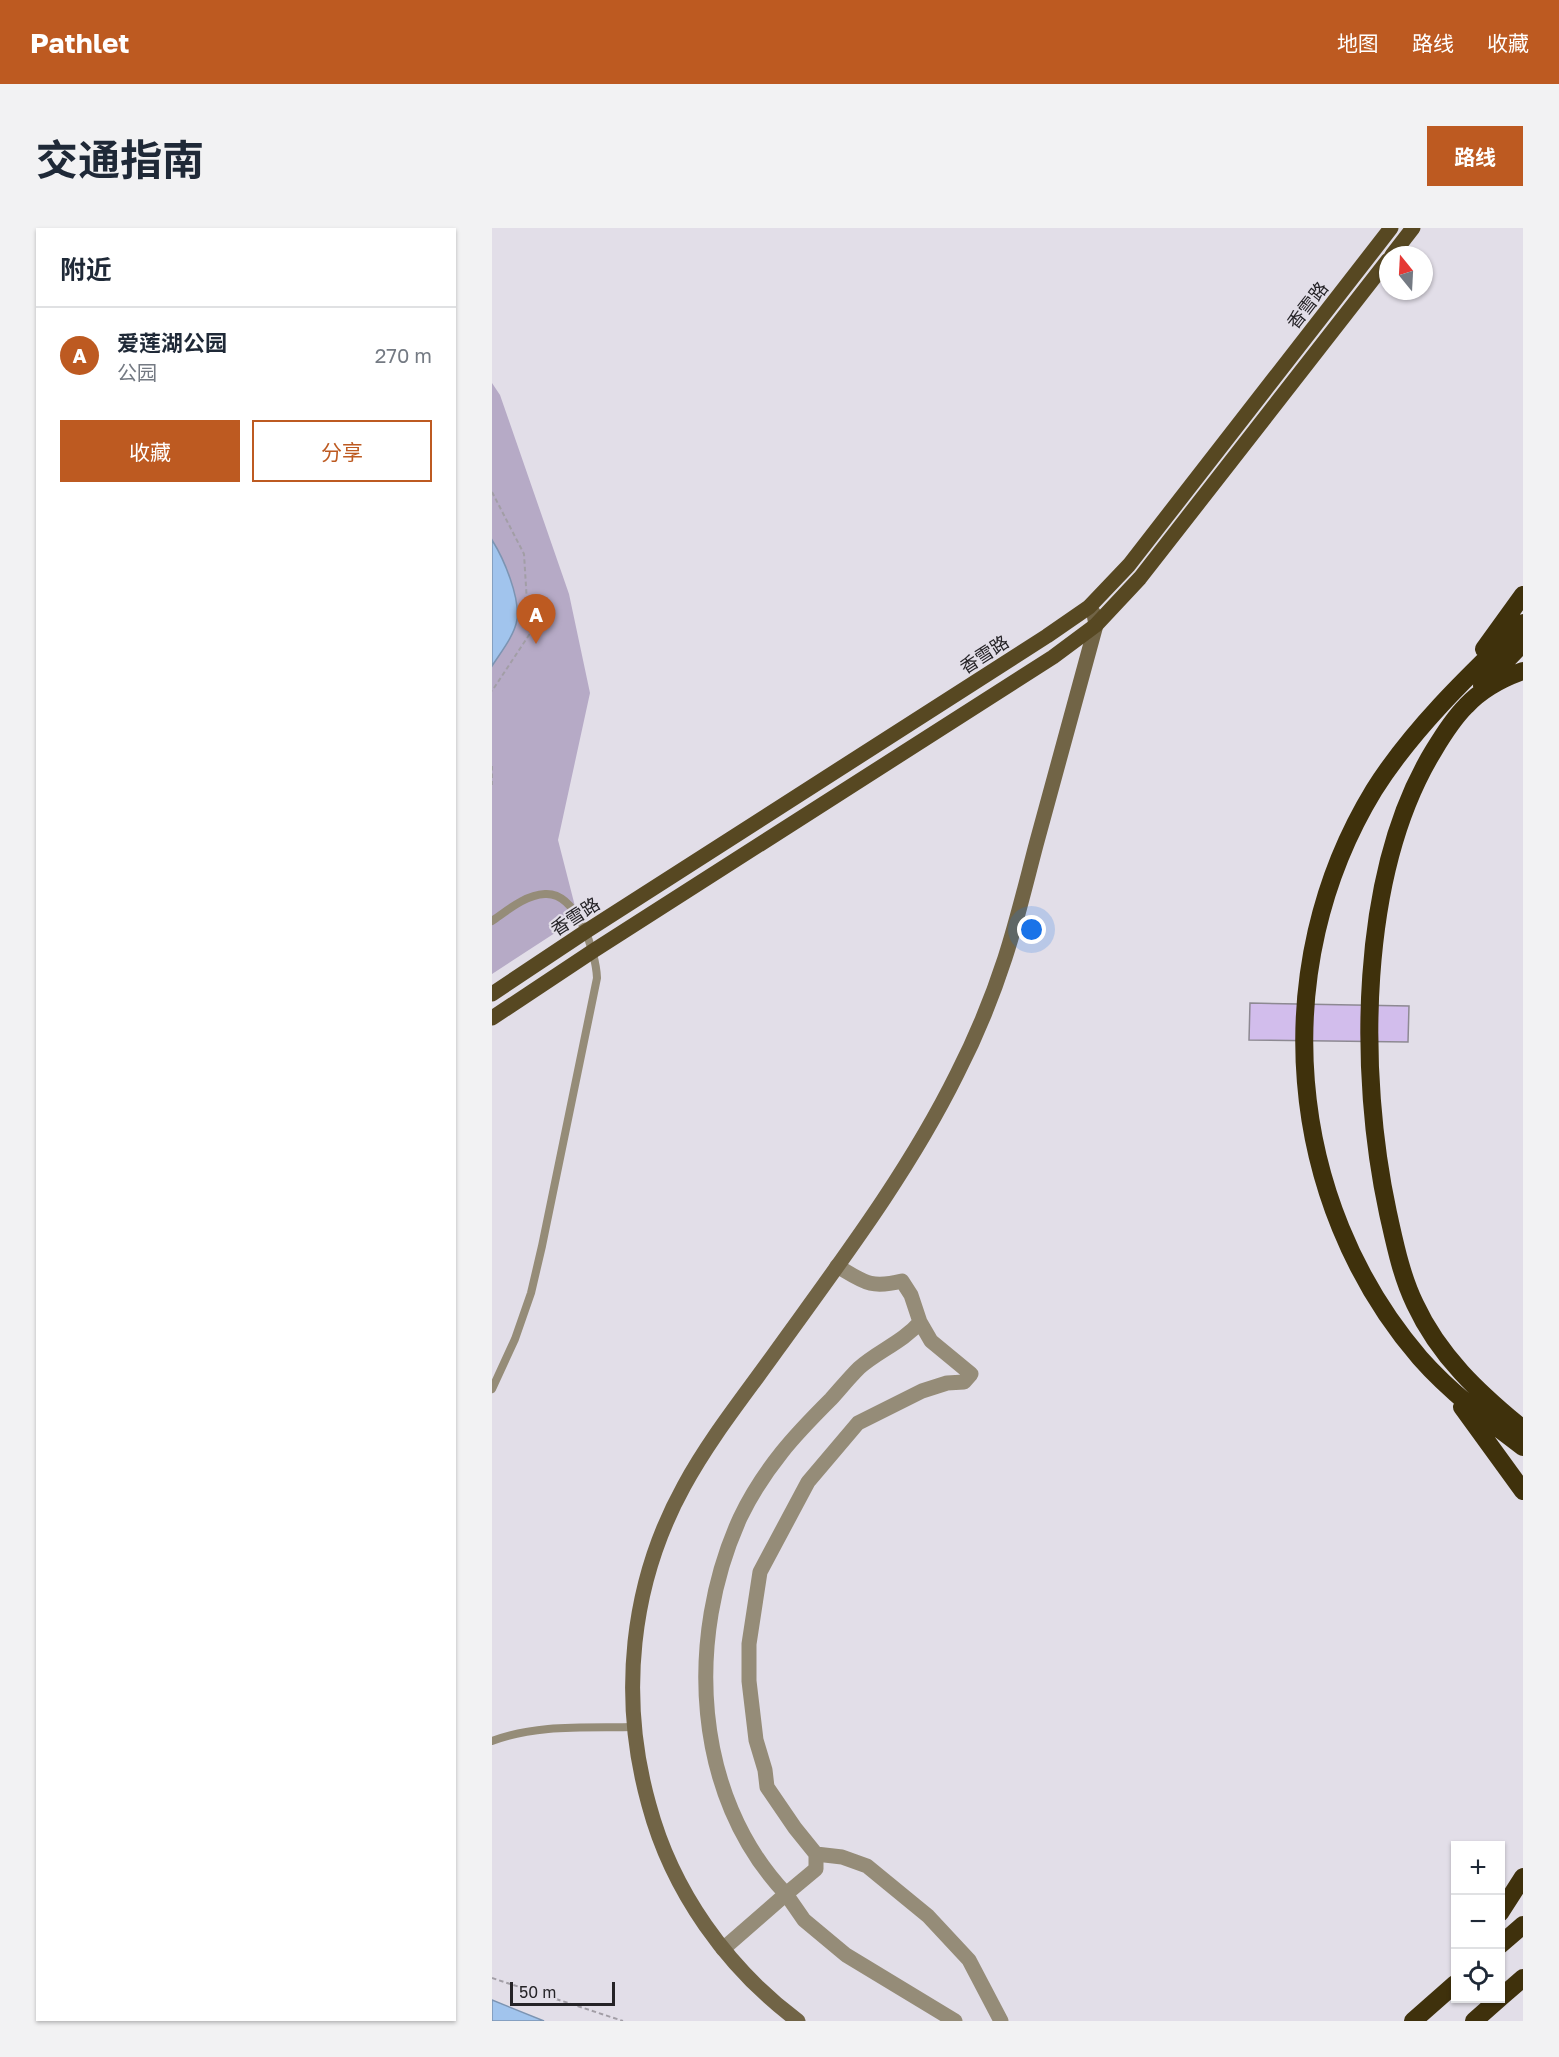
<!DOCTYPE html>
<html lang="zh">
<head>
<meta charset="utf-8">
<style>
	:root { --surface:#fff; --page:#f2f2f3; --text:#1f2937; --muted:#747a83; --line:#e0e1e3; --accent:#bd5a21 }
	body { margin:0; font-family:"Golos Text","Noto Sans SC",sans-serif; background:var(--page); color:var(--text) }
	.controls { position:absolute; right:18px; bottom:18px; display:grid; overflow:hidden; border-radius:0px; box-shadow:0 2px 4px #0004 }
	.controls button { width:54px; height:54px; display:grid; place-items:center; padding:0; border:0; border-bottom:2px solid var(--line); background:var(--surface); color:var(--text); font:30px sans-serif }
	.compass { position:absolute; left:887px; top:18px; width:54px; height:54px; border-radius:50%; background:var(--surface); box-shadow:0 2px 4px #0004; rotate:342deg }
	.scale { position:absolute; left:18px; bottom:15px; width:105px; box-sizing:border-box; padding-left:6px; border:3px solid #252327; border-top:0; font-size:16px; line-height:21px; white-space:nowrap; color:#252327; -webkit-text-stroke:4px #e2dee8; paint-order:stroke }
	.you { position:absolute; left:540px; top:702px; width:21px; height:21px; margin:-15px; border:4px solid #fff; border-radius:50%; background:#1a73e8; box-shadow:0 0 0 9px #1a73e833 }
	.badge { display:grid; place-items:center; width:39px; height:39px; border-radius:50%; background:var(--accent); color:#fff; font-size:20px; font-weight:700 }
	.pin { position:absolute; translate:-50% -50px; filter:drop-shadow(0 2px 3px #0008) }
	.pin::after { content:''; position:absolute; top:32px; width:21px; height:18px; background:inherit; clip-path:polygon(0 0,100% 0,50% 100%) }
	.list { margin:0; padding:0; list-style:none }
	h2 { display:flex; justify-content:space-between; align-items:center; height:78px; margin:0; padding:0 24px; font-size:26px }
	h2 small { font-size:20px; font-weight:400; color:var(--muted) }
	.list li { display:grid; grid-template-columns:39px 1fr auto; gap:18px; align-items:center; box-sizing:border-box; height:96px; padding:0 24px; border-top:2px solid var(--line) }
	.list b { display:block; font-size:22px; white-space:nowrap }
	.list p { margin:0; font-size:20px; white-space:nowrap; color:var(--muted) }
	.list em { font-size:20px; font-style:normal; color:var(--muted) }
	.actions { display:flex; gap:12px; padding:18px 24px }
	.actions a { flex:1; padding:14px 0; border:2px solid var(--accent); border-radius:0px; text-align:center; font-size:21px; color:var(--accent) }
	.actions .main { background:var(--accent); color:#fff }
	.icon { flex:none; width:33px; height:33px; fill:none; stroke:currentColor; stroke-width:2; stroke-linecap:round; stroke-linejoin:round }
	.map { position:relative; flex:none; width:1031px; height:1793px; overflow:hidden; border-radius:0px }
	header { display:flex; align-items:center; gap:36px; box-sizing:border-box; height:84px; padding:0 30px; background:var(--accent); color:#fff }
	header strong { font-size:28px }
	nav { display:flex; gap:33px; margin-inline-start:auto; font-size:21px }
	.intro { display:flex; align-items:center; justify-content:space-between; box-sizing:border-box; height:144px; padding:0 36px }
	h1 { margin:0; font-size:42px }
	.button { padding:15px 27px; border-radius:0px; background:var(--accent); color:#fff; font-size:21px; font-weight:700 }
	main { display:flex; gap:36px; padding:0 36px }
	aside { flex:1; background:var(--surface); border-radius:0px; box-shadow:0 2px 4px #0004 }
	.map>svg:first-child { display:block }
</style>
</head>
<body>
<header>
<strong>Pathlet</strong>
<nav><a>地图</a><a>路线</a><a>收藏</a></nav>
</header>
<div class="intro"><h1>交通指南</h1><a class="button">路线</a></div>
<main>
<aside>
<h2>附近<small></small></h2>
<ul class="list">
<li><span class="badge">A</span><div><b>爱莲湖公园</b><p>公园</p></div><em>270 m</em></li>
</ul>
<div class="actions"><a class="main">收藏</a><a>分享</a></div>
</aside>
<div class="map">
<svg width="1031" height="1793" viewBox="0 0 1031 1793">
	<rect width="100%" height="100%" fill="#e2dee8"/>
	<path fill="#b6aac6" d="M0,155L8,167L77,366L98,465L66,612L86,690L0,746Z"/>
	<path fill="#a1c4ed" stroke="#7c94b2" stroke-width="1.5" d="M0,312C12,331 28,369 25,392C22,408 9,424 0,438Z
		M0,1772L52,1793H0Z"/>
	<path fill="#d2bdec" stroke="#8d8992" stroke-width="1.5" d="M758,775L917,778L916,814L757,812Z"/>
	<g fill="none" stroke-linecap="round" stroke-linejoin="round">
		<path stroke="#a29ea6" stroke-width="2" stroke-dasharray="4.5 3" stroke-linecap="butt" d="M0,264L32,326L37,407L0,463
			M0,538V557
			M0,1750L131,1793"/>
		<path stroke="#958c78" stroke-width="8" d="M0,693C16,682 33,667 53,666C85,664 104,724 105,750L50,1018L39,1065L23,1111L0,1161
			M0,1513C45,1496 94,1500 142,1499"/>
		<path stroke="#958c78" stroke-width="15" d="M428,1094L439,1113L479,1146L472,1154L455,1155L430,1163L366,1195L316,1254L268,1344L257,1416V1453L264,1512L273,1542L275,1559L303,1600L324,1626V1641L294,1666L312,1692L354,1727L463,1793
			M324,1626L350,1629L375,1638L436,1688L477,1732L509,1793
			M231,1721L294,1666C200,1567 194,1409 248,1290C259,1267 274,1244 290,1224C305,1205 322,1188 339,1171C348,1161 357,1150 367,1140C386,1123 411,1114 428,1094L419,1067L410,1053C378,1061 372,1054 345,1038"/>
		<path stroke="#716446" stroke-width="15" d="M306,1793C235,1740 180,1663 157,1577C127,1470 138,1356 192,1258C218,1210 253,1167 285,1122C349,1033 416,945 465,846C484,809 500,770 513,730C525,693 534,655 544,617C564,544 584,470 604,397L602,386L597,379"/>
		<path stroke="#574822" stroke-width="15" d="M900,27L921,0
			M0,766L93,704L555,408L597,379L637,337L899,0
			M0,790L101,723L561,429L604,397L648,350L896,32"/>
		<path stroke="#3f310c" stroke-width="18" d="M1031,395C978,446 921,500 882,562C774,739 793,973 928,1130C958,1164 995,1192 1031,1219
			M992,421L1031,367
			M1031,443C1011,450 989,462 974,478C961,491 951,507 942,522C866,646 866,846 896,985C903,1016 909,1047 923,1076C947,1128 987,1165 1031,1201
			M990,458L1031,415
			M970,1179L1031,1263
			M1008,1685L1031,1649
			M1008,1717L1031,1697
			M1008,1770L1031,1750
			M921,1793L963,1756
			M982,1793L1008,1770"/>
	</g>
	<g text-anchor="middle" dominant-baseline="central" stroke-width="4.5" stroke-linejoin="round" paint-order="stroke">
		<g font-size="18" fill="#252327" stroke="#e2dee8">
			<text transform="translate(815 77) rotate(-52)">香雪路</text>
			<text transform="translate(492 426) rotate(-33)">香雪路</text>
			<text transform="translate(83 688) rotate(-33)">香雪路</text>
		</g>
	</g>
</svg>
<div class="controls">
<button>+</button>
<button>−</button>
<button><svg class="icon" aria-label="locate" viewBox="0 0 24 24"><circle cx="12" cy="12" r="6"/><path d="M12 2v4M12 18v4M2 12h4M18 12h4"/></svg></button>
</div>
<svg class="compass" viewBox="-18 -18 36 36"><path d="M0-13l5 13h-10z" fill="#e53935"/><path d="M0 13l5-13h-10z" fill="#747a83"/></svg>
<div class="scale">50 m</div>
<div class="you"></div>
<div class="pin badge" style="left:44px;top:416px">A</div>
</div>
</main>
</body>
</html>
